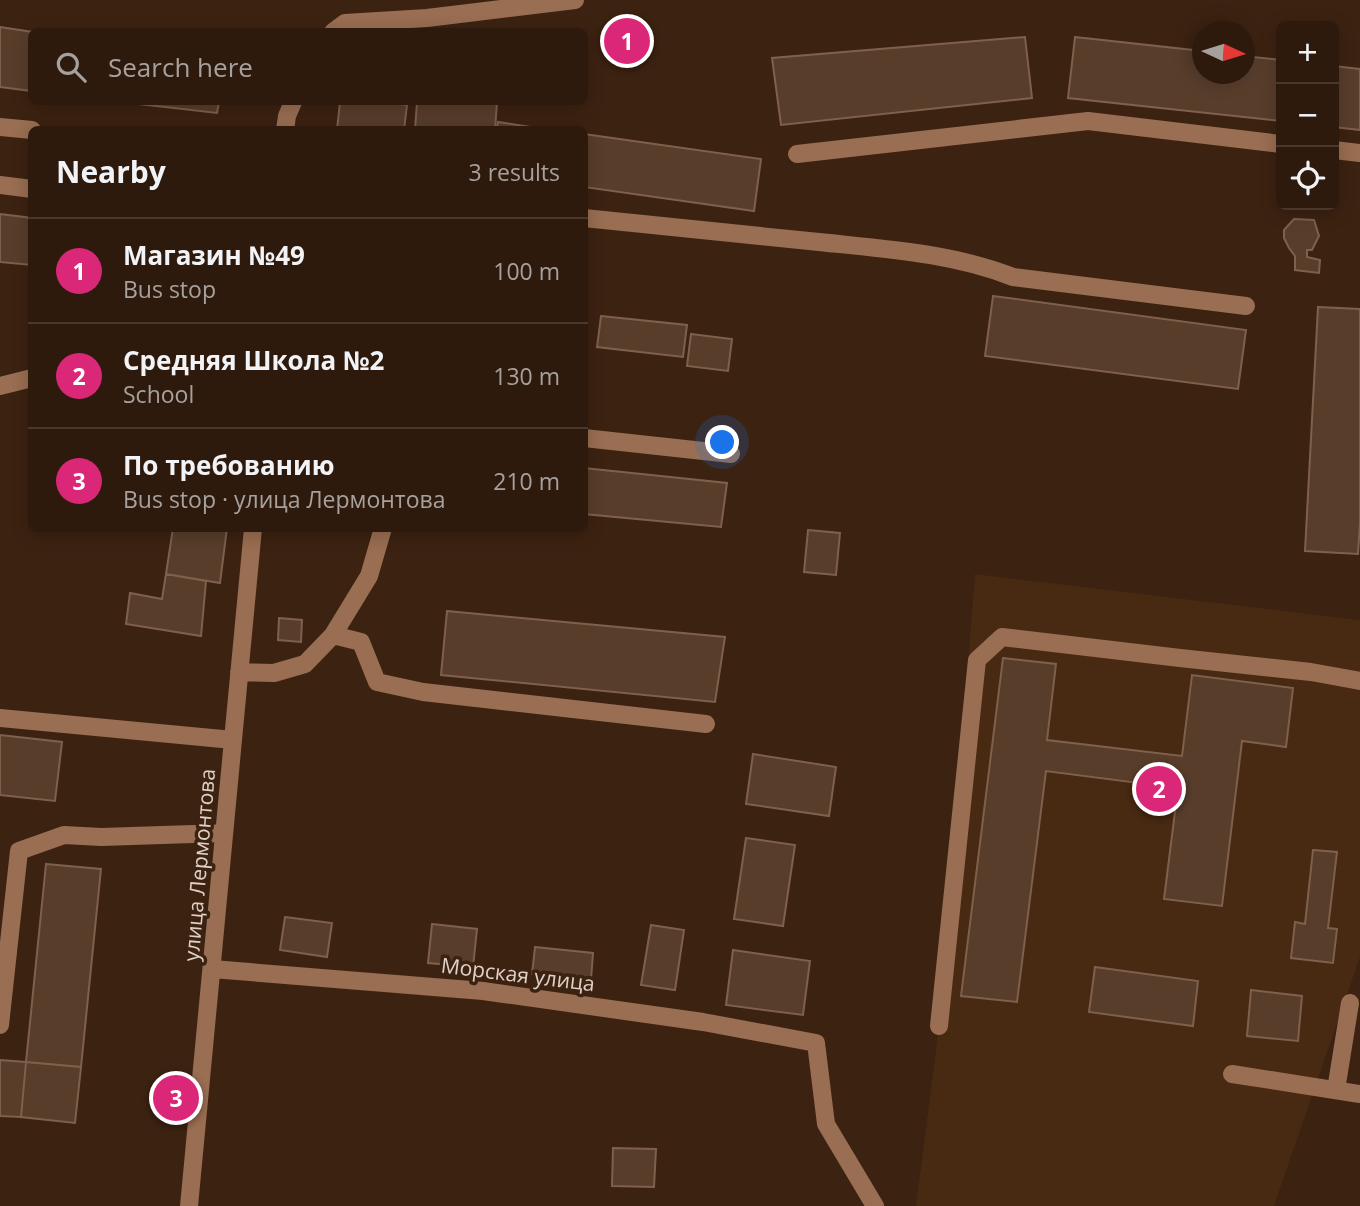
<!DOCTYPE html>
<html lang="en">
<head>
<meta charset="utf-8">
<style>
	:root { --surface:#2d1a0d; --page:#352316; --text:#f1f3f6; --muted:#a7a19d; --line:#48382e; --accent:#db2777 }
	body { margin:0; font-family:"Open Sans",sans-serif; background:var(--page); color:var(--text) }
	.controls { position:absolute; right:21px; top:21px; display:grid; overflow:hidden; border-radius:10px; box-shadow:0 4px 18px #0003 }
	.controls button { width:63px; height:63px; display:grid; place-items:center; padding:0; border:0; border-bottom:2px solid var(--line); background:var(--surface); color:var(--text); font:35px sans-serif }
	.compass { position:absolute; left:1192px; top:21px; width:63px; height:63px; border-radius:50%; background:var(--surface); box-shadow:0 4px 18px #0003; rotate:94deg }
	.you { position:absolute; left:723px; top:443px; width:24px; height:24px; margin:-18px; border:5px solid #fff; border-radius:50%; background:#1a73e8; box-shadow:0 0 0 10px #1a73e833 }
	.badge { display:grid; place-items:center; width:46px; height:46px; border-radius:50%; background:var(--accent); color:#fff; font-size:23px; font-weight:700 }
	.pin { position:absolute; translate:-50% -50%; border:4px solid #fff; box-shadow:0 2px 7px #0006 }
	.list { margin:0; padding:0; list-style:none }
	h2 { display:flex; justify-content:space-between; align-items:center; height:91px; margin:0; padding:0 28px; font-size:30px }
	h2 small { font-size:23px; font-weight:400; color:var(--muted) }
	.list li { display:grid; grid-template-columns:46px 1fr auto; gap:21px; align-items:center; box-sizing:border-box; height:105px; padding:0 28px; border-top:2px solid var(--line) }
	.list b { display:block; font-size:26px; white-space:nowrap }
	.list p { margin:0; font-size:23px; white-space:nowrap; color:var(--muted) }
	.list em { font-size:23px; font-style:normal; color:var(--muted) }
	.icon { flex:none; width:38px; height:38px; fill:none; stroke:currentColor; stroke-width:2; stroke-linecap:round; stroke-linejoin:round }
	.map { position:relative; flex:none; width:1360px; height:1206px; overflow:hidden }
	.search { position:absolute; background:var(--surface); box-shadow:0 4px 18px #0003; left:28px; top:28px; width:560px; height:77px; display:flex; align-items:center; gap:18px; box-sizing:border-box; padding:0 24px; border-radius:10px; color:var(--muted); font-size:26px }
	.panel { position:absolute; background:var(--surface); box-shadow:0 4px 18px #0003; left:28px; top:126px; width:560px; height:406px; border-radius:10px }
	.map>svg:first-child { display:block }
</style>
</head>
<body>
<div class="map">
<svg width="1360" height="1206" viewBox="0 0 1360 1206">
	<rect width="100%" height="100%" fill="#3c2211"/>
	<path fill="#482912" d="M975,574L1360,620V957L1274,1206H916L939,1026Z"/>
	<path fill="#583d2b" stroke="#7e604d" stroke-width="2" d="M0,27L33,32H32V91L0,87Z
		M1025,37L1032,98L781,125L772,58Z
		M1075,37L1202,51V74H1244V56L1281,60V121L1068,98Z
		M1334,66L1360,69V130L1334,127Z
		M121,102H219L217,113Z
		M340,102H380L407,105L404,130H337Z
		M417,102H497L495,130H415Z
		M498,122L550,130H497Z
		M584,134L761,159L754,211L584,187Z
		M0,214L32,218V265L0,262Z
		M1294,219L1314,220L1319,236L1312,250H1307V257L1320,260L1319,273L1295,270V256L1289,248L1284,238V230Z
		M993,296L1246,330L1238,389L985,356Z
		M1318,307L1360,309V523L1358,554L1305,551Z
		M601,316L687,325L683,357L597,347Z
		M691,334L732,339L728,371L687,366Z
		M584,468L727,483L721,527L584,514Z
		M173,528H227L220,583L166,574Z
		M808,530L840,533L836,575L804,572Z
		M166,574L206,581L201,636L126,624L130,593L162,599Z
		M447,611L725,637L715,702L441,675Z
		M279,618L302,620L301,642L278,640Z
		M1003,658L1056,664L1047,740L1182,756L1192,675L1293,688L1286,747L1242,741L1222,906L1164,899L1178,788L1046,771L1017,1002L961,996Z
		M0,735L62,742L55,801L0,795Z
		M753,754L836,767L829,816L746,804Z
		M746,838L795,845L783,926L734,919Z
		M1313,850L1337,852L1328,928L1337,929L1333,963L1291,958L1295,922L1305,924Z
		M46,864L101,869L81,1067L26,1062Z
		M285,917L332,923L327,957L280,950Z
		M432,924L477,929L473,967L428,963Z
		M651,925L684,930L675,990L641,985Z
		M535,947L593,953L591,980L532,974Z
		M733,950L810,961L803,1015L726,1005Z
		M1095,967L1198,981L1193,1026L1089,1012Z
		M1251,990L1302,996L1298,1041L1247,1036Z
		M0,1060L26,1062L21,1117L0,1116Z
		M26,1062L81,1067L75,1123L21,1117Z
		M613,1148L656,1149L654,1187L612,1186Z"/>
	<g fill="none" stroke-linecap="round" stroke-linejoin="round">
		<path stroke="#996e52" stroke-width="18" d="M333,32L345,23L427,18L575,0
			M0,127L32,130
			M285,130L287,116L293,102
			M1334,150L1360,153
			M797,154L1088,121L1281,144
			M0,185L32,189
			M584,218C663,226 741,234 819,242C885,249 952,253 1013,277L1246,306
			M0,386L32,378
			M584,438L731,454
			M333,635L361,642L377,682L423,692L706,724
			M239,672L274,673L305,664L333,635L369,576L383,528
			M0,718L233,740
			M212,969L483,991L703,1022L816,1043L826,1124L875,1206
			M0,1025L19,851L64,835L101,837L224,833
			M939,1026L977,660L1002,637L1180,658L1311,672L1360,681
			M1232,1074L1360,1094
			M1336,1090L1350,1003
			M189,1206L253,528"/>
	</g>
	<g text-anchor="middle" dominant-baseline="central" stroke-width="7" stroke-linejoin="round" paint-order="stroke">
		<g font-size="21" fill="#e1d0c5" stroke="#3c2211">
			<text transform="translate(199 865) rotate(-85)">улица Лермонтова</text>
			<text transform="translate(518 974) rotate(7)">Морская улица</text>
		</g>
	</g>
</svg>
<div class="controls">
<button>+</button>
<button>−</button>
<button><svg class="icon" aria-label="locate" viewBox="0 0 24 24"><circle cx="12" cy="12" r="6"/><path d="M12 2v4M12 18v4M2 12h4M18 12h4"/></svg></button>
</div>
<svg class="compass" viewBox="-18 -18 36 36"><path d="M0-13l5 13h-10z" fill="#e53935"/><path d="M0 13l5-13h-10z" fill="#a7a19d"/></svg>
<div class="you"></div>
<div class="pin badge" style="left:627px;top:41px">1</div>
<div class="pin badge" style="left:1159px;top:789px">2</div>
<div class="pin badge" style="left:176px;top:1098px">3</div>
<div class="search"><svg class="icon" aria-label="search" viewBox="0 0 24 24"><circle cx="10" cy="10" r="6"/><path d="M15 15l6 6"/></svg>Search here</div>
<section class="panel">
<h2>Nearby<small>3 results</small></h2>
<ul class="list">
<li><span class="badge">1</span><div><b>Магазин №49</b><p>Bus stop</p></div><em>100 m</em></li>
<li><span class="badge">2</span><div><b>Средняя Школа №2</b><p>School</p></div><em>130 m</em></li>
<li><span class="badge">3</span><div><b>По требованию</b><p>Bus stop · улица Лермонтова</p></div><em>210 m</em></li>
</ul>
</section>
</div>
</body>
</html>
